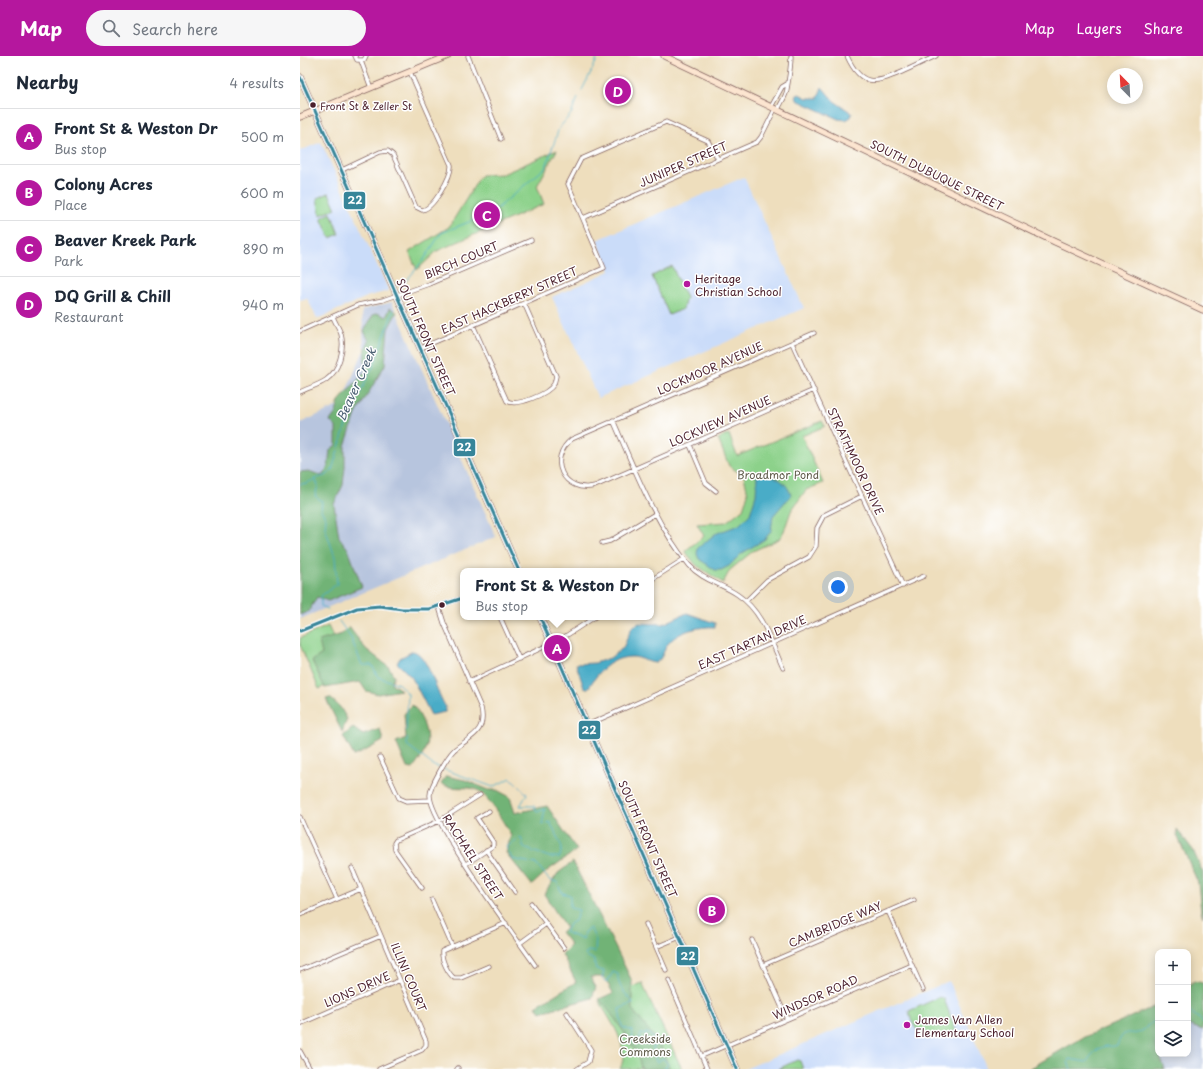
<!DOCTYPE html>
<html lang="en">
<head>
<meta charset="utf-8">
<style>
	:root { --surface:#fff; --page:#f6f6f7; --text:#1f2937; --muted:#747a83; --line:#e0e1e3; --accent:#b5179e }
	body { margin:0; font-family:"Playpen Sans",sans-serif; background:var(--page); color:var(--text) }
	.controls { position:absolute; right:12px; bottom:12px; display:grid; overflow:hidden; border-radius:8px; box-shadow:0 2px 10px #0003 }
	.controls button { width:36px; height:36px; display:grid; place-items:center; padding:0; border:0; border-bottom:1px solid var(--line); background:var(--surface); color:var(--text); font:20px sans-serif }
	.compass { position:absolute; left:807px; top:12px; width:36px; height:36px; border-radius:50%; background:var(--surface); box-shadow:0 2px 10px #0003; rotate:336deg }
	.you { position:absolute; left:538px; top:531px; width:14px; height:14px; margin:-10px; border:3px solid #fff; border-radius:50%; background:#1a73e8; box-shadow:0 0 0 6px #1a73e833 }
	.badge { display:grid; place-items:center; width:26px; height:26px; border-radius:50%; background:var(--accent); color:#fff; font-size:13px; font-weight:700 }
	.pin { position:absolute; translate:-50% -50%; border:2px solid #fff; box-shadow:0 1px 4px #0006 }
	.popup { position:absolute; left:160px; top:512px; width:194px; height:52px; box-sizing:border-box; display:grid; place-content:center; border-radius:8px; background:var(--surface); filter:drop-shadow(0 1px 3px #0005); font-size:13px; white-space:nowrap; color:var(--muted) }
	.popup b { font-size:15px; color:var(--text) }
	.popup::after { content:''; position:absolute; left:50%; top:100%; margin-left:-8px; border:8px solid transparent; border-top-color:var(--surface) }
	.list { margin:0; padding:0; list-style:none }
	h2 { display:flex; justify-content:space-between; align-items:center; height:52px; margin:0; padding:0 16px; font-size:17px }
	h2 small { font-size:13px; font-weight:400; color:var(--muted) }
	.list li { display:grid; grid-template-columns:26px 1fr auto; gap:12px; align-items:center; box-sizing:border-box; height:56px; padding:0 16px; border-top:1px solid var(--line) }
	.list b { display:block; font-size:15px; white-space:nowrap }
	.list p { margin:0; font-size:13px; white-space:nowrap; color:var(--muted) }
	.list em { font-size:13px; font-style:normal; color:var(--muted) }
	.icon { flex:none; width:22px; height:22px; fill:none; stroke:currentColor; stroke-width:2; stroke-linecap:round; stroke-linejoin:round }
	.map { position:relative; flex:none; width:903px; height:1013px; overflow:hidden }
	header { display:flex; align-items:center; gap:24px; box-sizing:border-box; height:56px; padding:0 20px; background:var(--accent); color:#fff }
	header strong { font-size:19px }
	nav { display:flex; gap:22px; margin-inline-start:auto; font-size:14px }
	.search { width:280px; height:36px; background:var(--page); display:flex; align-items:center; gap:10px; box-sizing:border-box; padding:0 14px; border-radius:22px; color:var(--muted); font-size:15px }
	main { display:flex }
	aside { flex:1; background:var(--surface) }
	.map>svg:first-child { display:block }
</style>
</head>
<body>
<header>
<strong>Map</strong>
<div class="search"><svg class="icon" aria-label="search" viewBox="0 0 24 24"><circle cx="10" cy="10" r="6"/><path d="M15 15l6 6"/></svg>Search here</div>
<nav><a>Map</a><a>Layers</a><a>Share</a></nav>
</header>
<main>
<aside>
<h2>Nearby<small>4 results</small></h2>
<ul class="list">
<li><span class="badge">A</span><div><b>Front St &amp; Weston Dr</b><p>Bus stop</p></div><em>500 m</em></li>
<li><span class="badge">B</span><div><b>Colony Acres</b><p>Place</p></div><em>600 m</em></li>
<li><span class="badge">C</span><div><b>Beaver Kreek Park</b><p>Park</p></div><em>890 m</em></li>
<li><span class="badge">D</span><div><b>DQ Grill &amp; Chill</b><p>Restaurant</p></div><em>940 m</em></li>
</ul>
</aside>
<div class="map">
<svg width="903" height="1013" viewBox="0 0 903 1013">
	<rect width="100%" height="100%" fill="#fff"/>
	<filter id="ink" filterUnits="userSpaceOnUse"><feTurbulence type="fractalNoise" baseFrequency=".025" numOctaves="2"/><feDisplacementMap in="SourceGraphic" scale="8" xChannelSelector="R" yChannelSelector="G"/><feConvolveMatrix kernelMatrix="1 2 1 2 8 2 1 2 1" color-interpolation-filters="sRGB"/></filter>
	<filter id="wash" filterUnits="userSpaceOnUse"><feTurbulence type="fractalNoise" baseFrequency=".012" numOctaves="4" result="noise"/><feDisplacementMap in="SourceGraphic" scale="16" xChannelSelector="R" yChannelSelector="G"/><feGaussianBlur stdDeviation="0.9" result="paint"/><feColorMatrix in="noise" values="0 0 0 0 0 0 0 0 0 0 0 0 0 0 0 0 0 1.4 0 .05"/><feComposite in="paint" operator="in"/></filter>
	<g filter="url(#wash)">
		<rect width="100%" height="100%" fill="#eedebd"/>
		<path fill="#cadcf9" d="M21,86L89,235L69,240L17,263L7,242L0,244V95Z
			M444,121L504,252L298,342L252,241L310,215L297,184Z
			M649,925L687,1013H445Z"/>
		<path fill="#b7c5de" d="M92,246L196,481L0,563V367L40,349L64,294L62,254Z
			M903,931V1013H736L858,953V998H888V938Z"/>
		<path fill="#8cd18a" stroke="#6b785a" d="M257,94L237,130L244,148L137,195L117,214L109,196L149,171L181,119L203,118Z
			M29,137L36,153L20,159L17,142Z
			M31,157L39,178L30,182L21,162Z
			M372,210L386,242L383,253L369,259L352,220Z
			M522,365L525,370L502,380L523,427L506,434L491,455L484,475L479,483L453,495L430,514L423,527L396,509L385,495L404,480L397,468L426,466L443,453L448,438L444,420L429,410L418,383L429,378L437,400Z
			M28,570L51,619L19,633L0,589V582Z
			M342,927L382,1013H320C331,990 310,965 299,945Z
			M640,941L644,943L656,975C635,987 613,982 609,955Z
			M497,1004L500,1005L503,1013H478Z"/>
		<path fill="#71b376" stroke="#5e6950" d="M90,252L97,256L88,273L85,309L56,358L45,390V411L43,429L34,448L39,481L48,493L62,531L28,545L17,541L9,555L0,559V416L9,415L22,420L28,411L30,394L36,389V371L30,365L36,357L39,345L66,315C64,304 63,295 69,285L64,275L73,259L78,257L86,261Z
			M49,571L66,593L89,611L94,620L91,627L101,634L78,638L66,635L60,626L25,632L12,605L22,598L19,585L42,578Z
			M30,642L40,651L47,663L42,676L26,643Z
			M112,649C117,654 119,658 122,664C131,686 127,694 113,713L107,712L96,686L106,682L104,658Z
			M53,672L63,679L80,673L83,685C73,690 65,696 54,700L43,680Z
			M146,720L165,724L189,734H197L210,741L215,757L247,750L277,794L247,815L232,829L206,797L211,779C205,769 186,735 175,733C164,730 152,734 141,728Z
			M877,773L893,794L903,817V861L901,856L898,827L877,779Z
			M273,806L332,925V953L360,989L370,1013H341C340,996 311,956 299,943L313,937L304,921H290L296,931L292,942L241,956L236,950L276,926L262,898L271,889L261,876L266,872L244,838L258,817Z
			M894,925L903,927V974L888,969V930Z
			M858,949V984L855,988L865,1013H729L782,982Z"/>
		<path fill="#48acc7" stroke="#496679" d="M522,31L534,45L552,57L551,61L546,64L538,63L497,44L496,40L499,38L507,42H518Z
			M461,418C475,420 486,424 491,439L473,460L471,475L465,483L441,498L429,510L421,514H415L399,503L397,498L398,492L415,478L439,469L450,458L456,439L457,419Z
			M387,557L415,567V571C400,570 377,575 368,588C363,595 363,602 356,607C349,607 342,602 334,601C312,600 299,615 289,631L287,633L284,632L276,608L295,607L310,602L323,592L332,571L339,567L363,568Z
			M113,595C128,598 137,639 146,651L145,656L131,659L112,622L97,607L100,602Z"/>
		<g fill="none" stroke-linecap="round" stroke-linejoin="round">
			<path stroke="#48acc7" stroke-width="1" d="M282,34L296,6L297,0
				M102,230L125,202L141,177L192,157L246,111L259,72L271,58L278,42
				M15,423L27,419L32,414L49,359L73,311L94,253
				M0,428L7,427L15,423L18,429L15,440L22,445L21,454L26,462L25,472L35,501L37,528L21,540V550L28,553
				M39,565L51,582L62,609H72L78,621L99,628L108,638L106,675
				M107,682V689L134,710L140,712
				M143,713L193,731L211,722L227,738L220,750H234L237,756L245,753L242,769L250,766L262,791L260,801H249L224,792L221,781L206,791L212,803L237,808L249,824L257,826L262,837L270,839V852L279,854L275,865L269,868L265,876L283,884L284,876L290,872L296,884L295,896L288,895L285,899L294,904L296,914L304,915L302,923L307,926L313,916L318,918C317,931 326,938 334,947L319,953L322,971L332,975L333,986H339L341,978L348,977L356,985L353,991L356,1006L363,1002L368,1008L364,1013
				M888,956L892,957L903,966
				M771,1013L768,1006L769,1003L787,1006C790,999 800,990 807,990C812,990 813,991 817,989C826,969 829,981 840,976C846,973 852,966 858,962"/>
		</g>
	</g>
	<g filter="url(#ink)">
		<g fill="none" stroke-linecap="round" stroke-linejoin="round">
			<g stroke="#83625e" stroke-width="5">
				<path id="street" d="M55,0L57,4H64L66,0
					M168,0L201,83
					M547,0C561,31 574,28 602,16C613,11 625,5 636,0
					M61,5L71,32
					M471,51L482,31L487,28
					M478,54C480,48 487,39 487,33C489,22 491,11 491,0
					M42,114L80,96L88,95L93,99L116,151L122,154C133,153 152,120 151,109L110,16
					M283,162L457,86L461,81L475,53
					M173,269L207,345C217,351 248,338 254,328L256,320L224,247
					M0,275L58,249L83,244L129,228L231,184
					M492,287L603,530
					M121,292L304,212L268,128L281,103L366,66L408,85L418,103
					M514,334L295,430C264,438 246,403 272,383L514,277
					M0,336C8,332 19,329 26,324C39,315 45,293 41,278C39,272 35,266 33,261
					M313,364C335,414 354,466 389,509C403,525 421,527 438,539C463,556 471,586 483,612
					M390,389L406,427L416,435
					M302,487L310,485L355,458
					M351,524L384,503
					M446,545L467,524L509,501L516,490L517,472L524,459L562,440
					M139,551L144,567L181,652C187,677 169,681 154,694C147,701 130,730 130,739C129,764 216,882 235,909
					M200,561L219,603
					M0,575L57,552L80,550L102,553H129L163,542
					M169,626L261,583L295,561
					M287,669L624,520
					M80,701L99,742L106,745L130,744
					M0,761L37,843
					M186,794L215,836
					M166,808L193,790V786L177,762L189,755
					M52,812L126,985V989L122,994L79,1013
					M122,832L95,794L94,787L96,784L139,765L180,739
					M132,844L152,890
					M231,847L264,892
					M588,855L623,934
					M0,859L61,833
					M346,868L366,914
					M452,884L487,963
					M220,887L246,868
					M356,891L380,881
					M463,909L614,844
					M189,910L161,922H154C148,917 141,904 142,895L206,867
					M0,914L81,880
					M369,924L407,1013
					M267,957L291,994L288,1006L277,1013
					M0,968L100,924
					M0,995L10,1013
					M402,1000L612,909
					M157,1013L158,1012"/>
			</g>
			<g stroke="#83625e" stroke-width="7">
				<path id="secondary" d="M364,0L755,186L903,254
					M0,21L219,515
					M0,61L148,0
					M240,561L437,1013"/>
			</g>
			<use href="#street" stroke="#fff" stroke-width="3.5"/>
			<use href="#secondary" stroke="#fce5d0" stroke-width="5.5"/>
			<g stroke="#fff" stroke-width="6">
				<path id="bus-1" d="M0,21L219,515
					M240,561L437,1013
					M0,575L57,552L80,550L102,553H129L163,542"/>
			</g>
			<use href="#bus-1" stroke="#378599" stroke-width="3"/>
		</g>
	</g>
	<g fill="#4a1f2b" stroke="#fff" stroke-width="1.5">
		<circle cx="13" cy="49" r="3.5"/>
		<circle cx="142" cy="549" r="3.5"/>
	</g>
	<g fill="#b5179e" stroke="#fff" stroke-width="1.5">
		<circle cx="387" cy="228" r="4"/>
		<circle cx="607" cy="969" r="4"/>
	</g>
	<g text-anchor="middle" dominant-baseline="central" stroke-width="3" stroke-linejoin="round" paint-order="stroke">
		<g font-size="10" fill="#4a1f2b" stroke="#fff" text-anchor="start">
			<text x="20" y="49">Front St &amp; Zeller St</text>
		</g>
		<g font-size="11" fill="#4a1f2b" stroke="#fff">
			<text transform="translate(383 108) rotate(-24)">JUNIPER STREET</text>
			<text transform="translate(637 119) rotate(26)">SOUTH DUBUQUE STREET</text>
			<text transform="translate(161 204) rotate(-23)">BIRCH COURT</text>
			<text transform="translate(209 244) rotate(-24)">EAST HACKBERRY STREET</text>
			<text transform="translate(126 281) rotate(66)">SOUTH FRONT STREET</text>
			<text transform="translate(410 312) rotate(-24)">LOCKMOOR AVENUE</text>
			<text transform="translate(420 365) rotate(-24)">LOCKVIEW AVENUE</text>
			<text transform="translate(556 405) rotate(65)">STRATHMOOR DRIVE</text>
			<text transform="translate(452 586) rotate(-24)">EAST TARTAN DRIVE</text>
			<text transform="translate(348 783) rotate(66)">SOUTH FRONT STREET</text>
			<text transform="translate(173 801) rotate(57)">RACHAEL STREET</text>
			<text transform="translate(535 868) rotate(-23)">CAMBRIDGE WAY</text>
			<text transform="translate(109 921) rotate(67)">ILLINI COURT</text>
			<text transform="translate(57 933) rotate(-24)">LIONS DRIVE</text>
			<text transform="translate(515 941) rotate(-24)">WINDSOR ROAD</text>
		</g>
		<g font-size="11" fill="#4a1f2b" stroke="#fff" text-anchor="start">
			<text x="395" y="222">Heritage<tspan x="395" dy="13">Christian School</tspan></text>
			<text x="615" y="963">James Van Allen<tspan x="615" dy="13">Elementary School</tspan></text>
		</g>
		<g font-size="11" fill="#615d4c" stroke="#fff">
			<text x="478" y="418">Broadmor Pond</text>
			<text x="345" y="982">Creekside<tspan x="345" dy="13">Commons</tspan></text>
		</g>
		<g font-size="12" font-style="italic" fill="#495e71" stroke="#fff">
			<text transform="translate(56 328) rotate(-66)">Beaver Creek</text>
		</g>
	</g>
	<g stroke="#fff" stroke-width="1.5">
		<rect x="43" y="135" width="23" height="19" rx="4" fill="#378599"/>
		<rect x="153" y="382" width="23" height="19" rx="4" fill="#378599"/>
		<rect x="278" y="664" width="23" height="20" rx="4" fill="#378599"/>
		<rect x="376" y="890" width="23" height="20" rx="4" fill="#378599"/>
	</g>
	<g font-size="11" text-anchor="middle" font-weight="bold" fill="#fff">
		<text x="55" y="148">22</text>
		<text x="164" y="395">22</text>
		<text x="289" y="678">22</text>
		<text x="388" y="904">22</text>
	</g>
</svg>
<div class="controls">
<button>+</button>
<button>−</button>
<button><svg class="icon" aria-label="layers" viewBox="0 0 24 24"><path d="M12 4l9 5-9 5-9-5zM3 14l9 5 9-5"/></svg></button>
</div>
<svg class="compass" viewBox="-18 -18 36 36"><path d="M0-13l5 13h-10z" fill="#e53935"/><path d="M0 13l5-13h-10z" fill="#747a83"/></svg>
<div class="you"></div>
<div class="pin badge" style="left:257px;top:592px">A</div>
<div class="popup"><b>Front St &amp; Weston Dr</b>Bus stop</div>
<div class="pin badge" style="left:412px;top:854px">B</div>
<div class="pin badge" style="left:187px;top:159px">C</div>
<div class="pin badge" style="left:318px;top:35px">D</div>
</div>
</main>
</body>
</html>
